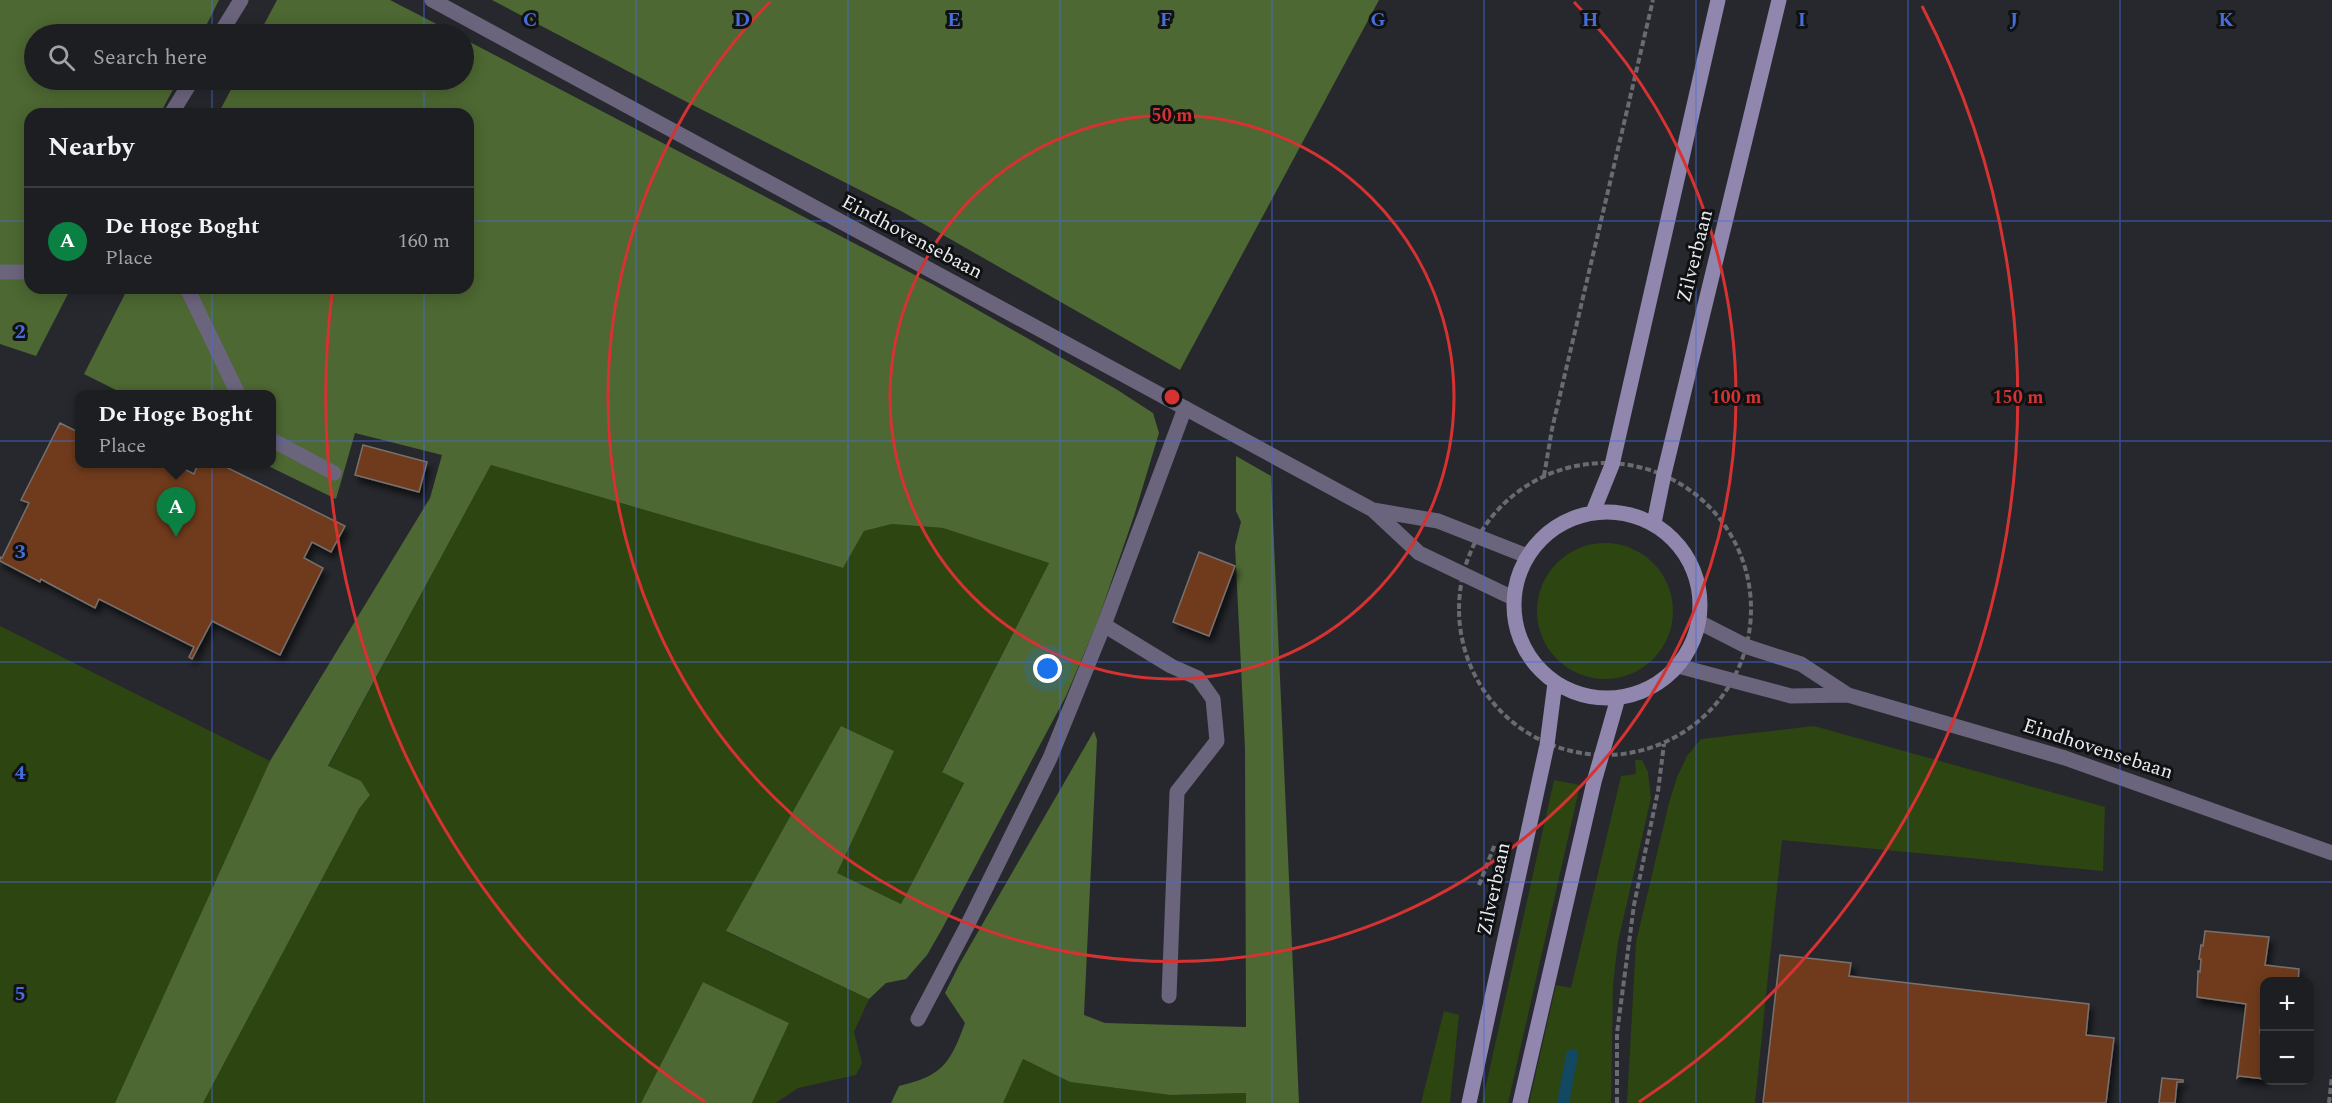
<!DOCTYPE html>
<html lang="en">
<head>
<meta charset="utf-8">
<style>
	:root { --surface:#1c1e22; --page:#292b2f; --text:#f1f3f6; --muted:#a0a2a5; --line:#3a3c40; --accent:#0b8043 }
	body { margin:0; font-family:Spectral,serif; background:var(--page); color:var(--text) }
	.controls { position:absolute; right:18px; bottom:18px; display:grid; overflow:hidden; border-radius:12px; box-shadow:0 3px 15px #0003 }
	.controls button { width:54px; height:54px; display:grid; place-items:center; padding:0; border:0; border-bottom:2px solid var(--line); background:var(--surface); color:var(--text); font:30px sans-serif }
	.you { position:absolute; left:1048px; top:669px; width:21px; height:21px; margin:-15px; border:4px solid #fff; border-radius:50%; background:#1a73e8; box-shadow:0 0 0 9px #1a73e833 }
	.badge { display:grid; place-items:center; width:39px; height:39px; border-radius:50%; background:var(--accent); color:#fff; font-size:20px; font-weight:700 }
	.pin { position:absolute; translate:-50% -50px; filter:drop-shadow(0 2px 3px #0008) }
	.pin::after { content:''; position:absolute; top:32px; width:21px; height:18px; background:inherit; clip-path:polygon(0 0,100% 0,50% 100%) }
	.popup { position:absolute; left:75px; top:390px; width:201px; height:78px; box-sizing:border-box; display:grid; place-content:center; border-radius:12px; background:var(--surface); filter:drop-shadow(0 2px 4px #0005); font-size:20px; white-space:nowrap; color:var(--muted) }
	.popup b { font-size:22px; color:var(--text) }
	.popup::after { content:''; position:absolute; left:50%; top:100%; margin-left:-12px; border:12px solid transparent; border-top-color:var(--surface) }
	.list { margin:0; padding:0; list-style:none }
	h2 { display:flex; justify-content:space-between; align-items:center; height:78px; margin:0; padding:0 24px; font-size:26px }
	h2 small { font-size:20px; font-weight:400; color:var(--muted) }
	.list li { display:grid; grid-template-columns:39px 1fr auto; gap:18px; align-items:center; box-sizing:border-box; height:108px; padding:0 24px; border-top:2px solid var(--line) }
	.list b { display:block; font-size:22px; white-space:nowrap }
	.list p { margin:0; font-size:20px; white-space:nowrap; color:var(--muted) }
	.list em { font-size:20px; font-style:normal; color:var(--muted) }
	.icon { flex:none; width:33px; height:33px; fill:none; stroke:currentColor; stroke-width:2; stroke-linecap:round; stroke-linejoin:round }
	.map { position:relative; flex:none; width:2332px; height:1103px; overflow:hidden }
	.search { position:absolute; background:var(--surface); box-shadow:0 3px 15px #0003; left:24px; top:24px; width:450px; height:66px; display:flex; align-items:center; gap:15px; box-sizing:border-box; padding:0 21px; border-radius:33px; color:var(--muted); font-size:22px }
	.panel { position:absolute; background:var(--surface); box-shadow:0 3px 15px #0003; left:24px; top:108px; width:450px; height:186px; border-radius:18px }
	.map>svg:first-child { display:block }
</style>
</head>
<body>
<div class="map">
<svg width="2332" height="1103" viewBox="0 0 2332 1103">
	<defs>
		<filter id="shadow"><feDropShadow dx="3.5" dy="6" stdDeviation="3" flood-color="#0009"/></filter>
	</defs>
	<rect width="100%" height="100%" fill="#26282d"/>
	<path fill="#2d4511" d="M491,465L842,568L864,531L892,524L943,528L1049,563L942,771L964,782L901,904L836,873L893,752L727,932L869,999L854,1032L862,1063L856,1075L798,1088L776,1103H752L789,1023L703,982L641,1103H203L359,809L370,795L361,781L328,767Z
		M1537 611a68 68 0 1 1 136 0a68 68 0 1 1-136 0Z
		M0,626L270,761L115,1103H0Z
		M1814,726L2105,807L2103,871L1782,840L1755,1103H1627L1636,942L1669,803L1677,777L1687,756L1701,739Z
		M1635,760H1642L1648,772L1651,798L1618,942L1613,985L1611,1103H1529L1556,985L1571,988L1621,776L1636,774Z
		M1554,780L1580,785L1508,1103H1482Z
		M1444,1011L1459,1015L1450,1103H1421Z
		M1023,1059L1070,1082L1170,1095L1246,1093V1103H1003Z"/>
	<path fill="#4d6832" d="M0,0H219L202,34H34V80H178L160,114H30V288H71L36,356L0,344Z
		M277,0H390L456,34H259Z
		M492,0H1379L1180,370L901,211L681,99Z
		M464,39L934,285L1116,389L1153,413L1159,433L1134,516L1097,623L1066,696L942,929L927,955L906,979L886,983L869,999L726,931L841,726L894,751L837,873L901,904L964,783L942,772L1049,563L943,528L892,524L864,531L843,568L491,465L328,766L361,781L370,795L359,809L203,1103H115L270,761L430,498L442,455L355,433L336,499L264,464H272V394H124L84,374L128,288H468V114H218L236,80H464Z
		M1236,456L1271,476L1299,1103H1246V1093L1170,1095L1070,1082L1023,1059L1003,1103H891L899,1086C942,1076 950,1064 965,1023L945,993L960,963L1094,731L1097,740L1084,1015L1105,1023L1246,1027L1245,748L1235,546L1241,522L1236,511Z
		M703,982L789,1023L752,1103H641Z"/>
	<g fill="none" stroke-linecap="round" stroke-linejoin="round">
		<path stroke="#134862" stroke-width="12" d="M1563,1103L1572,1055"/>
	</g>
	<path fill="#703a1d" stroke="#77716e" stroke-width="1.5" filter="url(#shadow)" d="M60,423L80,433V464H174L194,474L198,464H220L345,526L331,552L312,542L304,558L323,568L280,655L212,621L192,659L189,657L194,647L99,599L95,608L48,583L41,579L40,582L0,561V557L2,558L29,503L21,500Z
		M363,445L427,462L419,492L355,475Z
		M1199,552L1235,566L1209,636L1173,622Z
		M2205,931L2269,937L2265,965L2299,969L2298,982H2264L2260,1033L2264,1034V1079L2239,1076L2237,1078L2246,1004L2197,997L2198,971L2200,972L2201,959H2199L2201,945L2203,946Z
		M1780,955L1851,963L1849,976L2089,1004L2086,1035L2114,1038L2106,1103H1763Z
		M2162,1078L2183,1080V1082H2177L2175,1103H2159Z"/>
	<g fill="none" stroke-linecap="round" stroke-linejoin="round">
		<path stroke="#6a6b70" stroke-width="4" stroke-dasharray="6 3" stroke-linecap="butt" d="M1459 609a146 146 0 1 1 292 0a146 146 0 1 1-292 0Z
			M1544,476L1552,429L1653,0
			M1479,885L1495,844
			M1617,1103V1033L1634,905L1658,791L1664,744
			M2329,1103L2332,1076"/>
		<path stroke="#6b647d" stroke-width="15" d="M220,34L241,0
			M171,114L192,80
			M0,272H30
			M187,288L238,394
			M272,440L334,473
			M1169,996L1177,792L1217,741L1213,699L1198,678L1171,666L1104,625L1185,408
			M918,1019L967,926L1050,758L1104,625"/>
		<path stroke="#6b647d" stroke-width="15" d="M432,0L1373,510L1419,553L1513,598
			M1373,510L1438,521L1527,556
			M1699,622L1748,647L1801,664L1848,695
			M1678,666L1791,696L1848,695L2065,758L2332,853"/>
		<path stroke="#9186ad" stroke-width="15" d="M1593,512L1612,465L1718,0
			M1514 605a93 93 0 1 1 186 0a93 93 0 1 1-186 0Z
			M1654,523L1664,474L1779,0
			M1469,1103L1547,745L1555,683
			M1520,1103L1594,782L1618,698"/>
	</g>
	<path fill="none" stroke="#466ddc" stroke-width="1.5" stroke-opacity="0.55" d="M212,0V34M424,0V34M636,0V1103M848,0V1103M1060,0V1103M1272,0V1103M1484,0V1103M1696,0V1103M1908,0V1103M2120,0V1103M212,80V114M424,80V114M0,221H30M468,221H2332M212,288V1103M424,288V1103M0,441H2332M0,662H2332M0,882H2332"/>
	<g fill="none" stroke="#d73232" stroke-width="3">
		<circle cx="1172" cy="397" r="282"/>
		<path d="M1574 2A564 564 0 1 1 770 2"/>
		<path d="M705 1102A846 846 0 0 1 332 294M1922 6A846 846 0 0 1 1639 1102"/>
	</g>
	<g text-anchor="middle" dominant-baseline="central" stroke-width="6" stroke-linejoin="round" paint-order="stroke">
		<g font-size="20" fill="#eaebee" stroke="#101113">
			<text transform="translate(912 237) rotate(28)">Eindhovensebaan</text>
			<text transform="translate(1695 256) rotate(-76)">Zilverbaan</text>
			<text transform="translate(2098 749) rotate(18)">Eindhovensebaan</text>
			<text transform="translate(1494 889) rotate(-78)">Zilverbaan</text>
		</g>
	</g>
	<g font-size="20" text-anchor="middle" font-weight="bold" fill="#466ddc" stroke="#101113" stroke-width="6" stroke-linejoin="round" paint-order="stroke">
		<text x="530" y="26">C</text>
		<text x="742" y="26">D</text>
		<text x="954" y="26">E</text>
		<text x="1166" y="26">F</text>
		<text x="1378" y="26">G</text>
		<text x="1590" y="26">H</text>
		<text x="1802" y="26">I</text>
		<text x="2014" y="26">J</text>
		<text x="2226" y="26">K</text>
		<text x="20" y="338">2</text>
		<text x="20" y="558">3</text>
		<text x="20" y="779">4</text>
		<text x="20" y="1000">5</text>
	</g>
	<circle cx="1172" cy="397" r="9" fill="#d73232" stroke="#101113" stroke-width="3"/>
	<g font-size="18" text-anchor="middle" font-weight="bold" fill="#d73232" stroke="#101113" stroke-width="6" stroke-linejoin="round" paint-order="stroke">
		<text x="1172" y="121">50 m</text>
		<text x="1736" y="403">100 m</text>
		<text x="2018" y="403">150 m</text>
	</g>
</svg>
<div class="controls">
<button>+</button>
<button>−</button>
</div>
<div class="you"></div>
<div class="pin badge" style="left:176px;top:537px">A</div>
<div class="popup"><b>De Hoge Boght</b>Place</div>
<div class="search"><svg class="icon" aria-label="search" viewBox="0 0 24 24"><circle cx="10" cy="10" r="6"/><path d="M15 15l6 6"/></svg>Search here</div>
<section class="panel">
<h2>Nearby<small></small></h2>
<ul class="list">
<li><span class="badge">A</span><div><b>De Hoge Boght</b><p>Place</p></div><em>160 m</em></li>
</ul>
</section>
</div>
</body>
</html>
